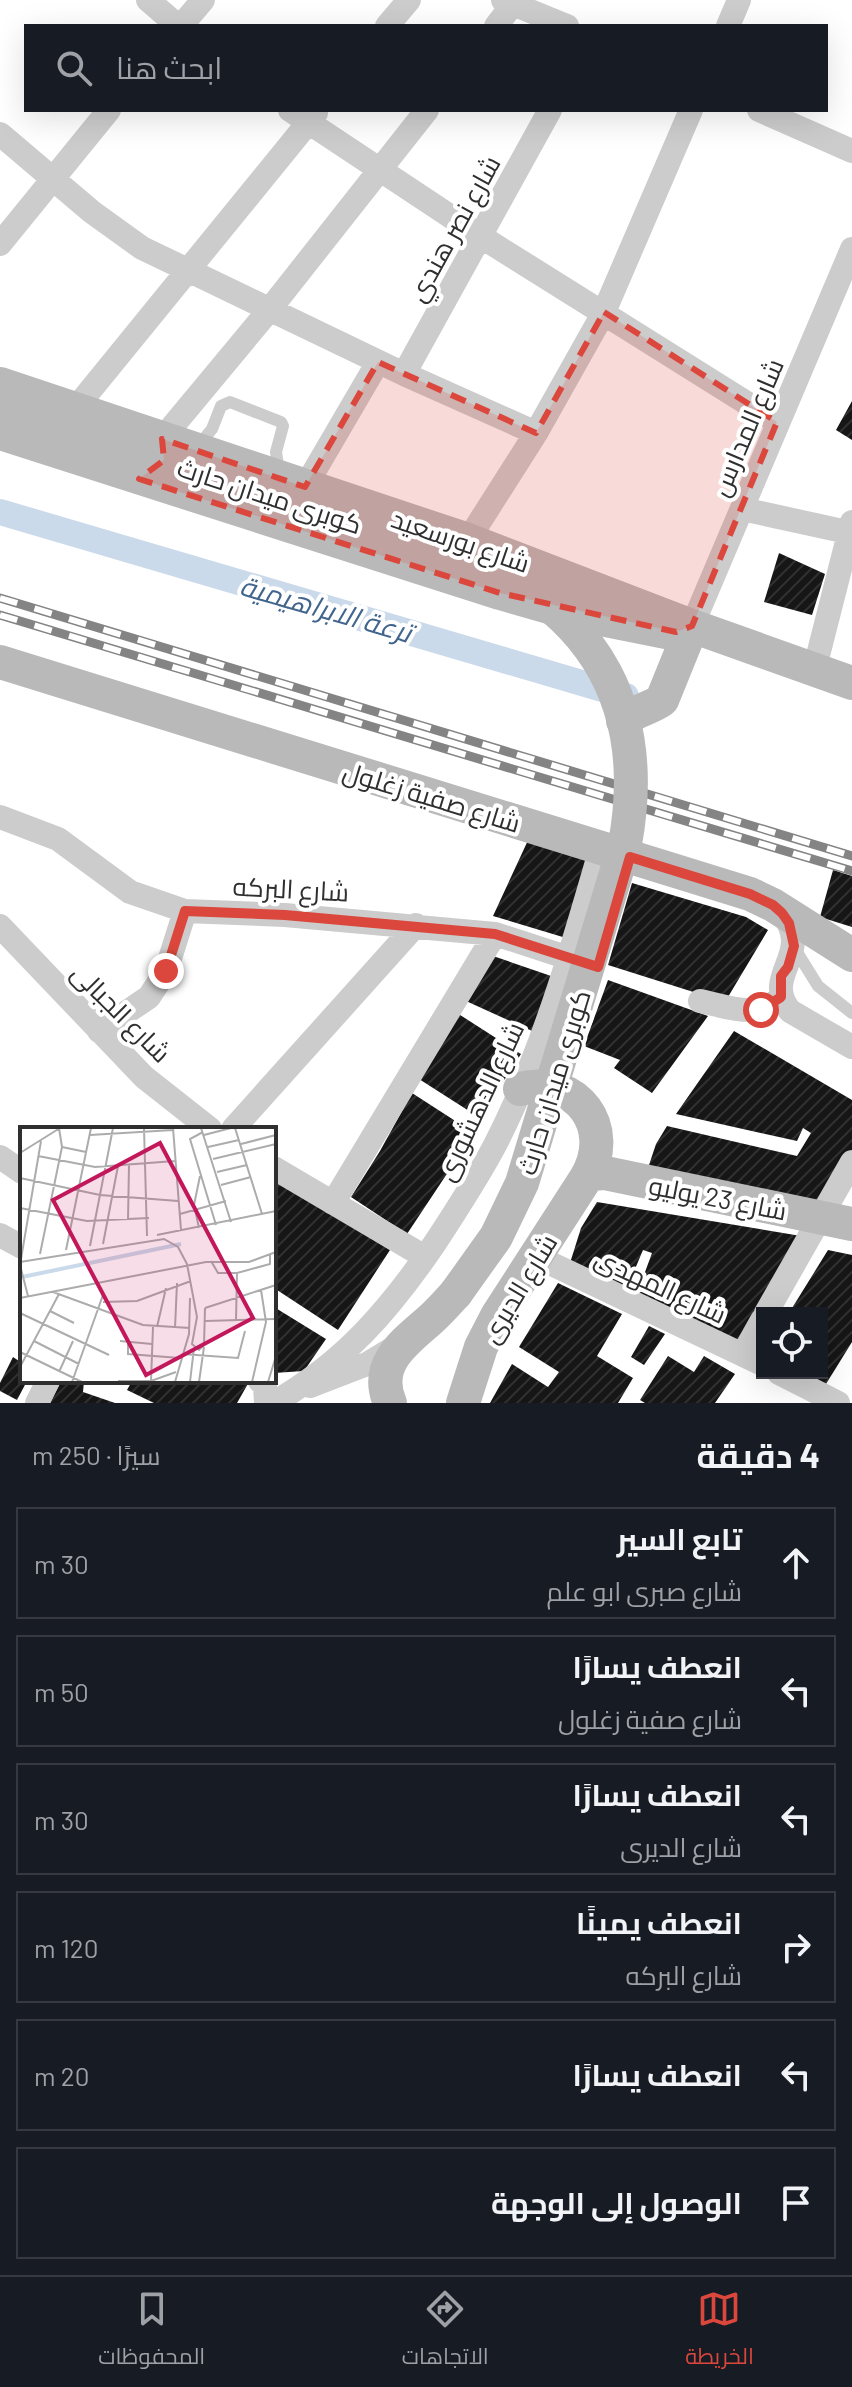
<!DOCTYPE html>
<html lang="ar">
<head>
<meta charset="utf-8">
<style>
	:root { --surface:#171b24; --page:#20242c; --text:#f1f3f6; --muted:#9ea1a6; --line:#363941; --accent:#db473c }
	body { margin:0; font-family:Barlow,Cairo,sans-serif; background:var(--page); color:var(--text); direction:rtl }
	.controls { position:absolute; right:24px; bottom:24px; display:grid; overflow:hidden; border-radius:0px; box-shadow:0 8px 32px #0002 }
	.controls button { width:72px; height:72px; display:grid; place-items:center; padding:0; border:0; border-bottom:2px solid var(--line); background:var(--surface); color:var(--text); font:40px sans-serif }
	.stop { position:absolute; width:24px; height:24px; margin:-18px; border:6px solid #db473c; border-radius:50%; background:#fff }
	.stop.end { background:#db473c; border-color:#fff; box-shadow:0 2px 8px #0008 }
	.list { margin:0; padding:0; list-style:none }
	h2 { display:flex; justify-content:space-between; align-items:center; height:104px; margin:0; padding:0 32px; font-size:34px }
	h2 small { font-size:26px; font-weight:400; color:var(--muted) }
	.list li { display:grid; grid-template-columns:52px 1fr auto; gap:24px; align-items:center; box-sizing:border-box; height:112px; margin:0 16px 16px; padding:0 16px; border:2px solid var(--line); border-radius:0px }
	.list b { display:block; font-size:30px; white-space:nowrap }
	.list p { margin:0; font-size:26px; white-space:nowrap; color:var(--muted) }
	.list em { font-size:26px; font-style:normal; color:var(--muted) }
	.icon { flex:none; width:44px; height:44px; fill:none; stroke:currentColor; stroke-width:2; stroke-linecap:round; stroke-linejoin:round }
	.map { position:relative; flex:none; width:852px; height:1403px; overflow:hidden; direction:ltr }
	.search { position:absolute; background:var(--surface); box-shadow:0 8px 32px #0002; left:24px; right:24px; top:24px; height:88px; display:flex; align-items:center; gap:20px; box-sizing:border-box; padding:0 28px; border-radius:0px; color:var(--muted); font-size:30px }
	.sheet { height:872px; background:var(--surface) }
	nav { display:flex; justify-content:space-around; align-items:center; box-sizing:border-box; height:112px; border-top:2px solid var(--line); background:var(--surface); font-size:22px; color:var(--muted) }
	nav a { display:grid; justify-items:center; gap:4px }
	nav .on { color:var(--accent) }
	.map>svg:first-child { display:block }
</style>
</head>
<body>
<div class="map">
<svg width="852" height="1403" viewBox="0 0 852 1403">
	<defs>
		<pattern id="building-hatch" width="6" height="6" patternUnits="userSpaceOnUse" patternTransform="scale(2)"><rect width="6" height="6" fill="#161616"/><path d="M-1 1l2-2M0 6l6-6M5 7l2-2" fill="none" stroke="#303030"/></pattern>
	</defs>
	<rect width="100%" height="100%" fill="#fff"/>
	<g fill="none" stroke-linecap="round" stroke-linejoin="round">
		<path stroke="#cbdaea" stroke-width="26" d="M0,512L626,696"/>
	</g>
	<path fill="url(#building-hatch)" d="M852,401V440L836,430Z
		M779,553L825,574L812,615L764,602Z
		M530,836L591,849L566,938L493,916Z
		M833,870L852,876V927L820,917Z
		M632,883L746,917L768,930L725,1002L608,965Z
		M493,956L554,977L532,1031L466,1001Z
		M608,980L708,1016L652,1093L614,1068L620,1060L584,1046Z
		M457,1013L521,1054L480,1118L419,1079Z
		M734,1031L852,1100V1159L822,1209L647,1171L656,1144L667,1126L797,1156L811,1133L803,1128L797,1141L676,1114Z
		M412,1093L474,1133L407,1234L351,1197L380,1151Z
		M274,1178L390,1250L338,1330L274,1288Z
		M597,1202L801,1236L740,1344L637,1294L652,1253L643,1250L627,1288L570,1263L581,1228Z
		M828,1250L852,1255V1342L826,1384L804,1373H822V1313H789Z
		M558,1283L622,1314L597,1356L633,1378L618,1403H490L512,1364L548,1387L559,1372L519,1347Z
		M274,1307L326,1339L304,1371L274,1373Z
		M649,1326L665,1334L644,1365L631,1357Z
		M668,1356L694,1372L704,1356L735,1374L715,1403H645L640,1400Z
		M13,1357L22,1363L19,1374L22,1375V1381H27L17,1400L0,1391V1383Z
		M61,1381H84L83,1392L115,1403H50Z
		M132,1381H247L249,1382L237,1403H154L127,1390Z"/>
	<g fill="none" stroke-linecap="round" stroke-linejoin="round">
		<path stroke="#ccc" stroke-width="12" d="M198,446L212,429L221,406L230,402L281,422L283,426L276,452L279,472
			M795,949L818,986L852,1013"/>
		<path stroke="#ccc" stroke-width="24" d="M148,0L178,26
			M503,0L567,26
			M181,26L203,0
			M387,26L409,0
			M496,26L513,4
			M728,26L739,0
			M290,110L480,236L777,422
			M759,110L852,151
			M0,134L92,212L142,248L404,374L536,433
			M0,244L109,110
			M404,374L550,110
			M75,409L316,113
			M162,439L270,309L427,110
			M305,487L378,362
			M742,509L852,533
			M468,540L536,433L604,312L691,110
			M692,626L852,249
			M814,671L852,522
			M0,817L58,839L130,892L185,911L285,915L495,934L584,963
			M780,911C817,954 760,974 790,1011L852,1047
			M0,926L144,1077L210,1129
			M700,1001C728,1007 758,1020 781,997
			M99,1031L149,997L166,971L185,911
			M233,1129L416,925
			M0,1157L22,1172
			M274,1168L425,1257
			M333,1203L495,934
			M0,1235L22,1247
			M537,1257L762,1364
			M766,1313L852,1162
			M743,1354L762,1320
			M779,1373L838,1403
			M260,1381L265,1386L266,1403
			M310,1386L367,1364L400,1344
			M37,1403L48,1381
			M273,1403C344,1363 390,1309 435,1243C456,1211 477,1179 495,1145C543,1051 572,949 601,848"/>
		<path stroke="#b9b9b9" stroke-width="34" d="M0,384L468,540L692,626L852,683
			M0,433L500,593L566,612L666,632
			M0,662L750,894L773,905L852,955
			M623,721C635,710 650,709 662,700L692,626
			M586,1178L591,1174L605,1173L852,1224
			M390,1403C373,1364 405,1342 430,1320C439,1312 448,1302 456,1293
			M463,1403L481,1347L497,1316L586,1178C616,1128 577,1074 520,1089"/>
		<g stroke="#848484" stroke-width="9">
			<path id="rail" d="M0,598L852,856
				M0,615L852,871"/>
		</g>
		<use href="#rail" stroke="#fff" stroke-width="6" stroke-dasharray="18" stroke-linecap="butt"/>
		<path stroke="#b9b9b9" stroke-width="34" d="M0,406L475,561C599,615 649,712 625,844L522,1183L496,1237L456,1293"/>
	</g>
	<g fill="none" stroke-linecap="round" stroke-linejoin="round">
		<path stroke="#db473c" stroke-width="10" d="M166,971L185,911L285,915L495,934L598,967L630,857L750,894L773,905L782,913L789,923L794,946L788,967L781,976V997L761,1010"/>
	</g>
	<path fill="#db473c" fill-opacity="0.2" stroke="#db473c" stroke-width="6" stroke-dasharray="16 10" stroke-linejoin="round" d="M604,312L777,422L692,626L676,632L500,593L139,479L164,460L162,439L305,487L378,362L536,433Z"/>
	<g text-anchor="middle" dominant-baseline="central" stroke-width="8" stroke-linejoin="round" paint-order="stroke">
		<g font-size="26" fill="#2f2f2f" stroke="#fff">
			<text transform="translate(453 228) rotate(-61)">شارع نصر هندي</text>
			<text transform="translate(746 427) rotate(-67)">شارع المدارس</text>
			<text transform="translate(270 495) rotate(18)">كوبرى ميدان حارث</text>
			<text transform="translate(461 540) rotate(19)">شارع بورسعيد</text>
			<text transform="translate(432 796) rotate(17)">شارع صفية زغلول</text>
			<text transform="translate(291 888) rotate(3)">شارع البركه</text>
			<text transform="translate(122 1012) rotate(45)">شارع الجبالى</text>
			<text transform="translate(553 1082) rotate(-73)">كوبرى ميدان حارث</text>
			<text transform="translate(479 1101) rotate(-65)">شارع الدهشورى</text>
			<text transform="translate(718 1197) rotate(11)">شارع 23 يوليو</text>
			<text transform="translate(661 1285) rotate(25)">شارع المهدى</text>
			<text transform="translate(518 1288) rotate(-59)">شارع الديرى</text>
		</g>
		<g font-size="28" font-style="italic" fill="#41658d" stroke="#fff">
			<text transform="translate(326 608) rotate(16)">ترعة الابراهيمية</text>
		</g>
	</g>
	<g transform="translate(20 1127)">
		<rect width="256" height="256" fill="#fff"/>
		<path fill="none" stroke="#cbdaea" stroke-width="4" d="M2,150L161,117"/>
		<path fill="none" stroke="#acacac" stroke-width="2" d="M124,1L127,109M153,1L161,103M181,1L211,95M215,1L242,87M183,5L170,12L196,98M70,8L153,3M184,8L211,1M221,17L256,8M42,20L66,25M188,20L219,13M0,26L40,1M18,29L75,40L155,34M193,32L256,17M197,45L227,38M0,51L80,68L158,74M201,58L231,50M0,81L67,94L129,91M160,87L206,74M108,93L109,38M179,101L174,78L180,49M137,108L256,84M83,117L98,39M70,119L93,1M46,123L71,1M20,127L42,20L39,1M1,132L21,14M191,134L198,146H217L250,137V127M0,135L144,112L158,120L167,137L177,190L172,217L179,223L184,218L185,181M0,138L8,169M33,165L123,198L170,201M0,171L186,135H229L256,125M83,175L117,174L171,154M185,181L256,158M30,184L54,196M0,186L89,228M216,193L217,146M185,194L256,192M137,200L146,161M155,201L157,156M14,214L59,237M100,214L132,217M108,217V227L160,231M0,225L62,255M162,227L218,231L225,204M0,240L39,167M39,245L53,214M98,254H131L156,245M131,254L133,200M52,255L83,168M155,255L169,207L170,171M170,255L174,221M179,255L184,220M232,255L246,195L241,163M248,255L256,229"/>
		<path fill="#c2185b" fill-opacity="0.15" stroke="#c2185b" stroke-width="4" d="M140,16L233,191L126,248L33,73Z"/>
		<rect width="256" height="256" fill="none" stroke="#2f2f2f" stroke-width="4"/>
	</g>
</svg>
<div class="controls">
<button><svg class="icon" aria-label="locate" viewBox="0 0 24 24"><circle cx="12" cy="12" r="6"/><path d="M12 2v4M12 18v4M2 12h4M18 12h4"/></svg></button>
</div>
<div class="stop" style="left:761px;top:1010px"></div>
<div class="stop end" style="left:166px;top:971px"></div>
<div class="search"><svg class="icon" aria-label="search" viewBox="0 0 24 24"><circle cx="10" cy="10" r="6"/><path d="M15 15l6 6"/></svg>ابحث هنا</div>
</div>
<section class="sheet">
<h2>4 دقيقة<small>سيرًا · 250 m</small></h2>
<ul class="list">
<li><svg class="icon" aria-label="ahead" viewBox="0 0 24 24"><path d="M12 20V5M6 11l6-6 6 6"/></svg><div><b>تابع السير</b><p>شارع صبرى ابو علم</p></div><em>30 m</em></li>
<li><svg class="icon" aria-label="left" viewBox="0 0 24 24"><path d="M17 20v-9H6M10 6l-5 5 5 5"/></svg><div><b>انعطف يسارًا</b><p>شارع صفية زغلول</p></div><em>50 m</em></li>
<li><svg class="icon" aria-label="left" viewBox="0 0 24 24"><path d="M17 20v-9H6M10 6l-5 5 5 5"/></svg><div><b>انعطف يسارًا</b><p>شارع الديرى</p></div><em>30 m</em></li>
<li><svg class="icon" aria-label="right" viewBox="0 0 24 24"><path d="M7 20v-9h11M14 6l5 5-5 5"/></svg><div><b>انعطف يمينًا</b><p>شارع البركه</p></div><em>120 m</em></li>
<li><svg class="icon" aria-label="left" viewBox="0 0 24 24"><path d="M17 20v-9H6M10 6l-5 5 5 5"/></svg><div><b>انعطف يسارًا</b></div><em>20 m</em></li>
<li><svg class="icon" aria-label="arrive" viewBox="0 0 24 24"><path d="M6 21V4h12l-3 4 3 4H6"/></svg><div><b>الوصول إلى الوجهة</b></div></li>
</ul>
</section>
<nav>
<a class="on"><svg class="icon" aria-label="map" viewBox="0 0 24 24"><path d="M3 6l6-2 6 2 6-2v14l-6 2-6-2-6 2zM9 4v14M15 6v14"/></svg>الخريطة</a>
<a><svg class="icon" aria-label="directions" viewBox="0 0 24 24"><path d="M12 3l9 9-9 9-9-9zM9 14v-3h6M13 9l2 2-2 2"/></svg>الاتجاهات</a>
<a><svg class="icon" aria-label="saved" viewBox="0 0 24 24"><path d="M7 4h10v16l-5-4-5 4z"/></svg>المحفوظات</a>
</nav>
</body>
</html>
